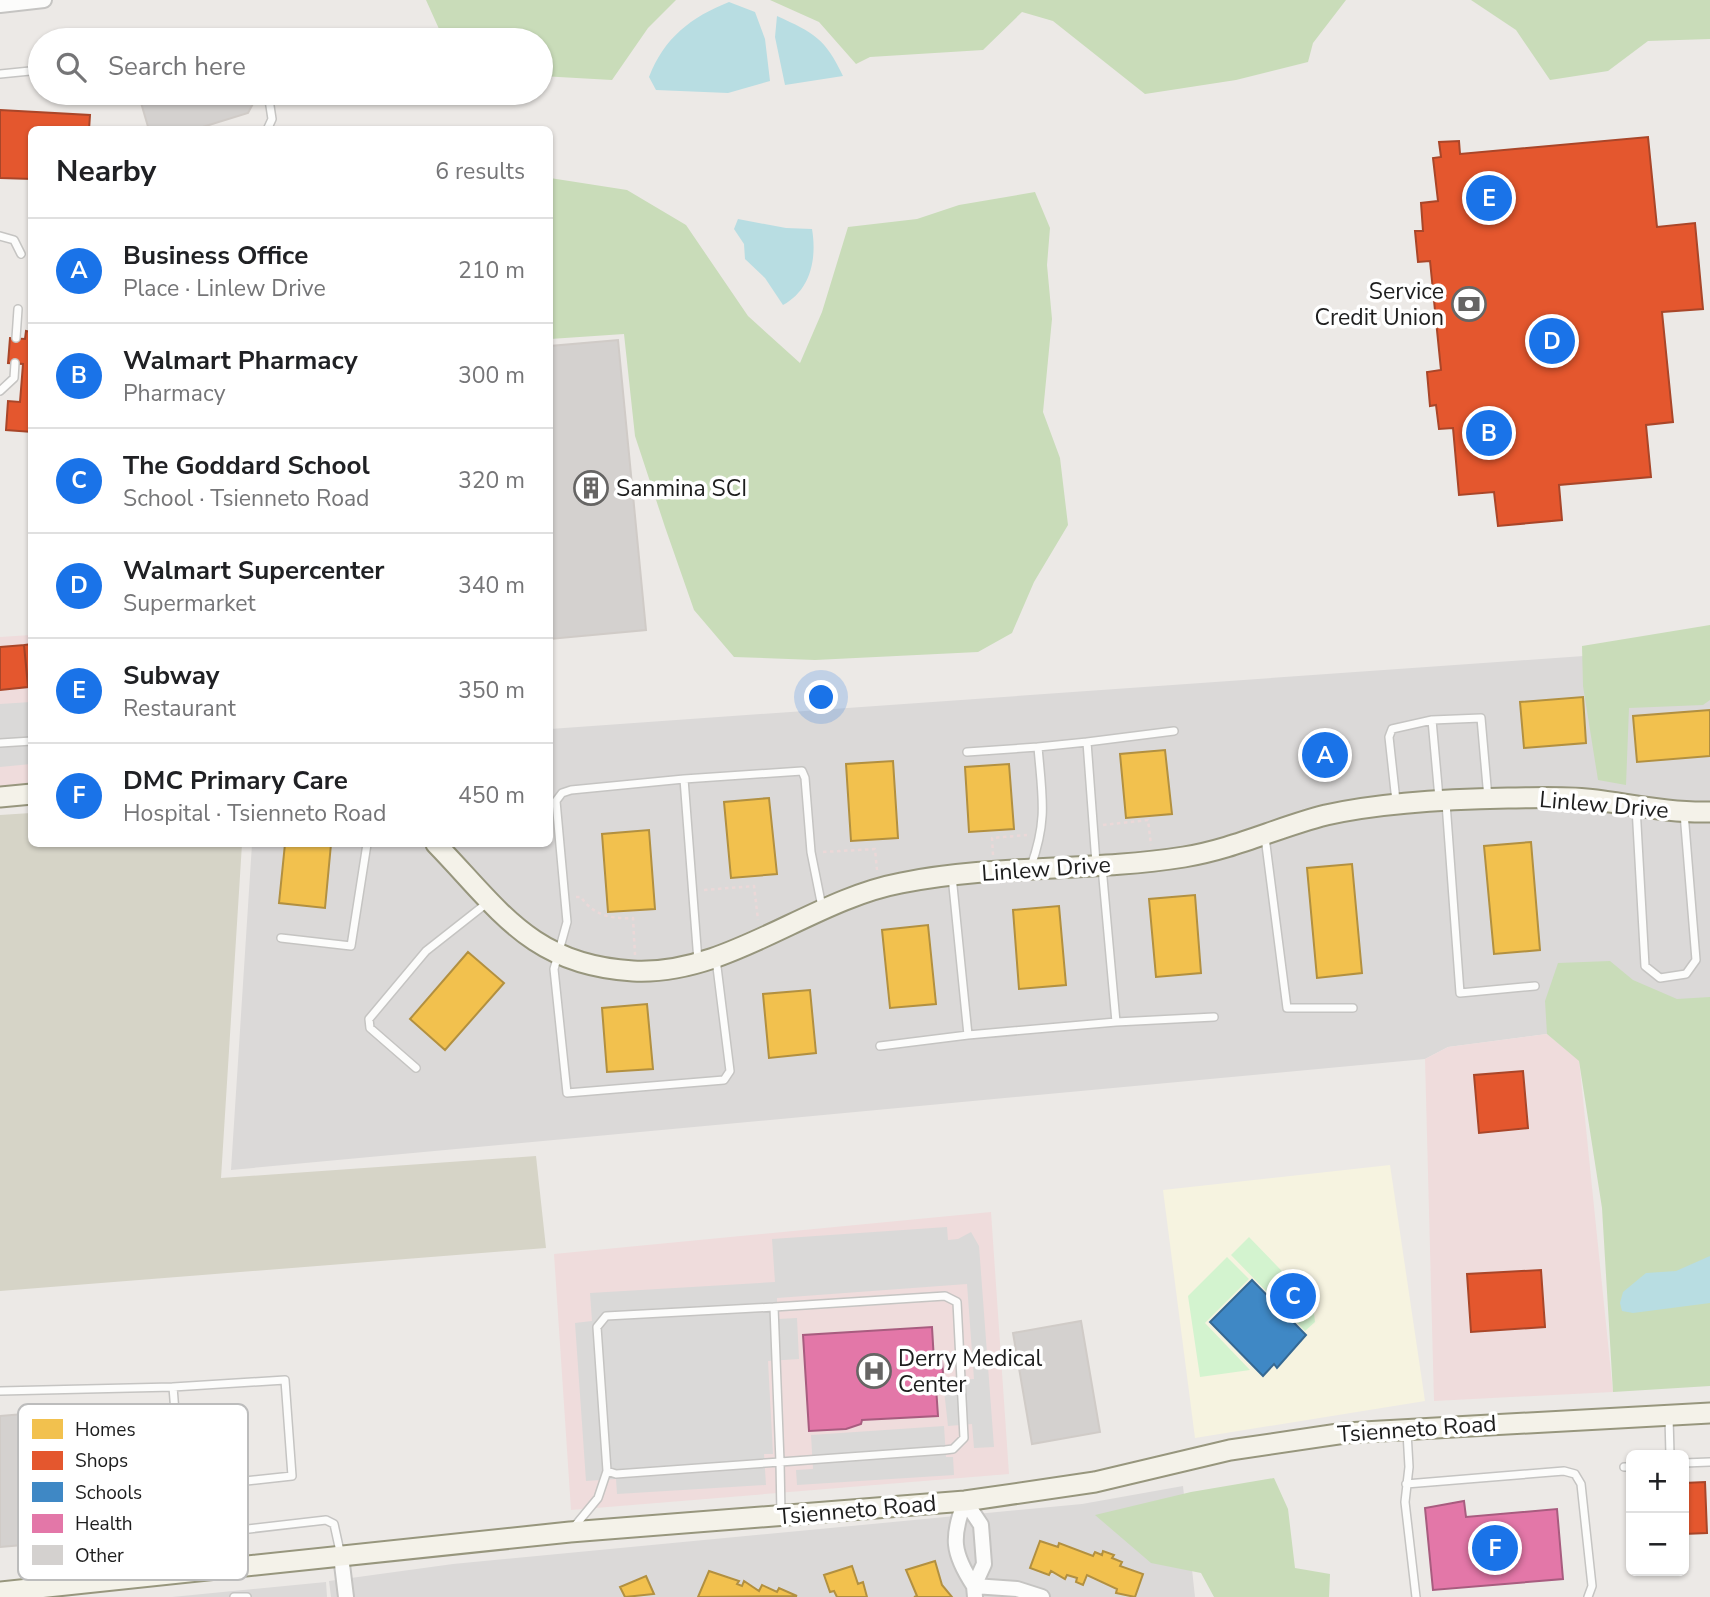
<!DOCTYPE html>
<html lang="en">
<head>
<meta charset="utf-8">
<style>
	:root { --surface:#fff; --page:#f2f2f2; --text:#202124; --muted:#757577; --line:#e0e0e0; --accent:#1a73e8 }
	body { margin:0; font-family:"Nunito Sans",sans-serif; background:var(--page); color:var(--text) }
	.controls { position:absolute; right:21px; bottom:21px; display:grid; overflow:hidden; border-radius:10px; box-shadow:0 2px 5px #0004 }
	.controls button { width:63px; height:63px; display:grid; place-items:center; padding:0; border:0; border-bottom:2px solid var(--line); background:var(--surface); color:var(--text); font:35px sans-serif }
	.you { position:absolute; left:822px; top:698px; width:24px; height:24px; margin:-18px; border:5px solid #fff; border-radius:50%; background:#1a73e8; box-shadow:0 0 0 10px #1a73e833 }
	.badge { display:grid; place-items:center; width:46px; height:46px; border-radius:50%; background:var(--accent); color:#fff; font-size:23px; font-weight:700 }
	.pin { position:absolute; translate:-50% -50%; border:4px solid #fff; box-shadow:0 2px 7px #0006 }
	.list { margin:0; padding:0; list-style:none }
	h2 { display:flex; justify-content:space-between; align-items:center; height:91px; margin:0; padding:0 28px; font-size:30px }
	h2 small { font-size:23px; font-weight:400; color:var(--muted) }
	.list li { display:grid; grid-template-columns:46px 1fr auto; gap:21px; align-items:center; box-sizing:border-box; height:105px; padding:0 28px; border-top:2px solid var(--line) }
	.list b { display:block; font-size:26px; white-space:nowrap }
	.list p { margin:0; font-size:23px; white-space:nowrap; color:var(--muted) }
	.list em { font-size:23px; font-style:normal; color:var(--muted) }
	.icon { flex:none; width:38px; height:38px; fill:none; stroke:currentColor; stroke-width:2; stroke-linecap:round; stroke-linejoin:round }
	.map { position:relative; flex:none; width:1710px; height:1597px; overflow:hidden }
	.search { position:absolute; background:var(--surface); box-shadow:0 2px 5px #0004; left:28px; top:28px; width:525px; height:77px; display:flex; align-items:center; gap:18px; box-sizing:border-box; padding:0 24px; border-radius:38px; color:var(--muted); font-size:26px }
	.panel { position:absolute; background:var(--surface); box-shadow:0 2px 5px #0004; left:28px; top:126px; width:525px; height:721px; border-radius:10px }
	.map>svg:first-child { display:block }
</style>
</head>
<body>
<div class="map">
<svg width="1710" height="1597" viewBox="0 0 1710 1597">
	<rect width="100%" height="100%" fill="#ece9e6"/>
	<path fill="#dbd9d8" d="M1710,647V1026L1547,1034L1448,1047L1425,1059L231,1170L252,844H550V729Z
		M1183,1486L1195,1597H331L329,1581L453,1564L1082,1504Z
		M326,1582L327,1597H172Z"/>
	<path fill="#efdcdc" d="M31,635V790L0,792V637Z
		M1547,1034L1579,1060L1613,1392L1434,1401L1425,1059L1448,1047Z
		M991,1212L1009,1474L571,1510L554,1254Z"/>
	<path fill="#f6f3e0" d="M1390,1165L1425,1401L1195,1438L1163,1190Z"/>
	<path fill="#dad9d8" d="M31,702V764L0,767V704Z
		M947,1227L948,1240L958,1239L971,1232L979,1246L994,1447L974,1448L972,1424L948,1426L943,1381L974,1379L967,1284L777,1298V1319L797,1318L799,1359L768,1361L773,1454H764L766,1485L617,1494L616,1479L586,1481L575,1323L592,1321L590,1293L775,1282L772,1239Z
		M944,1426L946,1457H953L954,1475L797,1485L796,1470L813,1469L811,1435Z"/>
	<path fill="#d6d4c7" d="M31,813L32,844H242L221,1178L536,1156L546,1248L0,1291V815Z"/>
	<path fill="#c9dcb9" d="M426,0H676L648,28L612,80L541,76V40H444Z
		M770,0H1346L1313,43L1308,62L1236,80L1145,94L1053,21L1022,12L983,50L870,57L856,64L819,22Z
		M1471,0H1710V39L1648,41L1608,71L1550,80L1516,30Z
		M550,178L627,190L686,225L748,316L800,363L822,312L848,227L917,219L959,205L1035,192L1050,228L1047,265L1052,319L1043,412L1060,458L1068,525L1034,582L1012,633L978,652L815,660L734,657L694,610L665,527L635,436L624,334L550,339Z
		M1710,625V700L1703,705L1629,708L1626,785L1598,780L1583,686L1582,646Z
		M1610,961L1633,980L1677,999L1710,997V1386L1613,1392L1602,1208L1579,1061L1547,1034L1545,1001L1558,963Z
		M1274,1478L1288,1509L1295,1568L1330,1574L1329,1597H1214L1201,1573L1151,1563L1095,1515L1191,1492Z"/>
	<path fill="#d3f3cf" d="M1249,1237L1303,1293L1305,1306L1313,1305L1315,1322L1305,1331L1231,1255Z
		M1227,1257L1249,1279L1205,1323L1250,1370L1200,1377L1188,1296Z"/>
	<path fill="#b8dde2" d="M729,2L755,12L765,39L770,81L728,93L656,90L649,77C664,38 691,17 729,2Z
		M777,16C814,33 825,38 843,76L785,85L775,37Z
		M738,219L786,228L812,229C817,258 811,290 783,305L765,278L745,259L744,244L734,229Z
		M1710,1256V1303L1633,1313L1622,1311L1620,1303L1623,1292L1646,1273L1676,1271Z"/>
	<path fill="#f2c14e" stroke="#b29040" stroke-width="2" d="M1583,697L1586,743L1524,748L1520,702Z
		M1710,710V756L1637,762L1633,716Z
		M1341,738L1345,769L1310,773L1306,742Z
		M1165,750L1172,814L1126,818L1120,754Z
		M893,761L898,838L851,841L846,764Z
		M1009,764L1014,829L969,832L965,767Z
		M769,798L777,874L731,878L724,802Z
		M649,830L655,909L608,912L602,834Z
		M1531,842L1540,950L1494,954L1484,846Z
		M285,844H331L325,908L279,903Z
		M1352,864L1362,973L1317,978L1307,868Z
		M1195,895L1201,973L1156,977L1149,899Z
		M1059,906L1066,985L1019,989L1013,910Z
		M928,925L936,1004L890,1008L882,930Z
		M468,952L504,983L445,1050L410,1019Z
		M810,990L816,1053L769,1058L763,994Z
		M647,1004L653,1069L607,1072L602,1008Z
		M1040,1541L1058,1547L1059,1543L1093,1556L1095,1552L1102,1555L1103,1551L1114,1555L1112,1558L1122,1562L1120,1566L1143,1574L1135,1597L1116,1593L1117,1589L1087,1575L1083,1585L1076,1582L1077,1578L1067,1575L1065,1579L1051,1571L1049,1575L1030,1568Z
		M935,1561L942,1585L952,1597H914L917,1596L906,1570Z
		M852,1566L858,1584L863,1582L867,1597H837L834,1591L830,1592L824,1575Z
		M709,1571L739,1581L737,1584L742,1586L744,1581L759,1591L762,1585L777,1592L779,1588L797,1596L698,1597Z
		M646,1576L654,1594L625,1597L620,1587Z"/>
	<path fill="#e4572e" stroke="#a94629" stroke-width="2" d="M0,110L90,115L89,130H32V179L0,178Z
		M1648,137L1657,227L1695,223L1703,309L1662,312L1673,422L1646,425L1651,477L1559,485L1562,520L1498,526L1494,492L1459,495L1453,428L1439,429L1436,405L1430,406L1427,372L1441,370L1430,261L1418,262L1415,231H1423L1421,203L1438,201L1433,158L1441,157L1439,142L1459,141L1460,154Z
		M26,331L32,332V432L6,430L8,401L20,402L23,364L8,363L10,338L25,339Z
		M32,644V684H28L24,645Z
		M24,645L28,687L0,690V647Z
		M1523,1071L1528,1128L1479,1133L1474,1075Z
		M1541,1270L1545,1327L1471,1332L1467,1274Z
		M1705,1482L1707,1533L1684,1534V1483Z"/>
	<path fill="#3f88c5" stroke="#356893" stroke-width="2" d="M1252,1280L1306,1335L1277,1368L1274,1364L1263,1376L1210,1322Z"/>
	<path fill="#e377a8" stroke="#a85c7f" stroke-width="2" d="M932,1327L934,1361H942L944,1386L936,1387L938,1416L862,1420L861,1424L846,1429L809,1431L803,1335Z
		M1464,1501L1466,1517L1557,1509L1563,1579L1433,1590L1425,1508Z"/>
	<path fill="#d4d1cf" stroke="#d0cbc7" stroke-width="2" d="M151,93H255L256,98L248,113L193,130H149L139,96Z
		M618,340L646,630L550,639V346Z
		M1081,1321L1100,1432L1032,1444L1013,1333Z
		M70,1410L72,1432L122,1427L121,1414L157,1411L166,1503L79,1511L81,1540L0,1547V1416Z"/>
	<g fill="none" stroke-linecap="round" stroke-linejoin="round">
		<g stroke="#c5c4c2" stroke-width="10">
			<path id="lane" d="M234,40L252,35L253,40
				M0,74L40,70
				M267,130L272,119L268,93
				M0,236L14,240L21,254
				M16,338L18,309
				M0,391L14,378L15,363
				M1432,720L1439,798
				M1087,742L1174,731
				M0,743L32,741
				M967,752L1038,747
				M684,779L802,771L805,778L811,852L822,907
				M1396,801L1389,737L1392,729L1432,720L1481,718L1488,798
				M1446,803L1460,993L1535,986
				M1636,807L1645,966L1660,978L1686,974L1696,960L1684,813
				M1265,837L1287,1008H1353
				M1031,866C1048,819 1042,796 1038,747L1087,742L1096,863
				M952,876L968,1035L1116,1022L1102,867
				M281,938L351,946L367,844
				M698,961L684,779L571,790L562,793L556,801L567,922L554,969L567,1093L724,1080L730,1071L716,959
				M1116,1022L1214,1017
				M880,1046L968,1035
				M416,1068L370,1028L369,1019L426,951L487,903
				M774,1307L945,1296L957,1302L964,1438L953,1449L945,1450L780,1462L774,1307L606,1316L597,1327L607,1471L616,1474L780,1462L781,1514
				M173,1387L181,1488
				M0,1391L173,1387L285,1380L292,1476L181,1488L188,1536L108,1545L100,1552L92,1579
				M1669,1417L1670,1455
				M1407,1432L1409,1467L1405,1502L1416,1597
				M1684,1463L1710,1462
				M1624,1467H1631
				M1406,1484L1564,1471L1575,1474L1581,1484L1592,1586L1588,1597
				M574,1527L598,1498L607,1471
				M194,1570L188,1536L326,1520L334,1524L341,1556
				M234,1597H247"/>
		</g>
		<g stroke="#c5c4c2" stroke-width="18">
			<path id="street" d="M0,5L44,0
				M965,1501L981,1525L984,1564L974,1586L975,1597
				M965,1501C951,1537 952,1553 974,1586
				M341,1556L346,1597
				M974,1586L1017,1589L1042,1597"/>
		</g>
		<g stroke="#97967d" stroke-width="23">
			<path id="secondary" d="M0,797L32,794
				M436,844C500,910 531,965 633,971C727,976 810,900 901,883C994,864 1090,872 1184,857C1234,849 1278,827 1326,815C1384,802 1449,799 1508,798C1537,798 1567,796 1596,800C1634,805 1671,813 1710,812
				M0,1592L570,1532L965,1501L1095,1482L1230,1450L1345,1433L1710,1413"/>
		</g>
		<path stroke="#ebd8d8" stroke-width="2.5" stroke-dasharray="3.5 3.5" stroke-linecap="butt" d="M1103,825L1148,820L1151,845
			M823,852L875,849L877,870
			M993,855L992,838L1027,835
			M704,890L754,886L758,920
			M576,897H581C594,916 612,919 633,918L635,955"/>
		<use href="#lane" stroke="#fcfcfb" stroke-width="7"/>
		<use href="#street" stroke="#fcfcfb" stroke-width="14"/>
		<use href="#secondary" stroke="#f4f2e9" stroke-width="19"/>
	</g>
	<defs>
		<g id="bank-ring" transform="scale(1.75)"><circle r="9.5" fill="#fff" stroke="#666564" stroke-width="1.5"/><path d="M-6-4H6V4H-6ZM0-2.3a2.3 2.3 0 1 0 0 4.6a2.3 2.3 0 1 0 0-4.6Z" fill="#666564"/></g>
		<g id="building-ring" transform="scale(1.75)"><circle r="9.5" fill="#fff" stroke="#666564" stroke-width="1.5"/><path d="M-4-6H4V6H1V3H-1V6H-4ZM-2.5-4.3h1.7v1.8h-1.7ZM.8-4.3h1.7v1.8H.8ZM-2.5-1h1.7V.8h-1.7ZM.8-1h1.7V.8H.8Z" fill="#666564"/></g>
		<g id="hospital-ring" transform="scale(1.75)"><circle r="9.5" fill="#fff" stroke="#666564" stroke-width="1.5"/><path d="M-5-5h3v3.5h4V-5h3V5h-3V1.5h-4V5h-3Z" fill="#666564"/></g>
	</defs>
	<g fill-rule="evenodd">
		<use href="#bank-ring" x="1469" y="304"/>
		<use href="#building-ring" x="591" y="488"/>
		<use href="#hospital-ring" x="874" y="1371"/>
	</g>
	<g text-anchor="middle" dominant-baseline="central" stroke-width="7" stroke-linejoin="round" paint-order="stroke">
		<g font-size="23" fill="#1e1e1e" stroke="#fff" text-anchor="start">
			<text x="1444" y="291" text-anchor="end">Service<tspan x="1444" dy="26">Credit Union</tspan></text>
			<text x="616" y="488">Sanmina SCI</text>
			<text x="898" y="1358">Derry Medical<tspan x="898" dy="26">Center</tspan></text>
		</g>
		<g font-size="23" fill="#1e1e1e" stroke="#fff">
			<text transform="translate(1604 805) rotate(5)">Linlew Drive</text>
			<text transform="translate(1046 869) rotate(-4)">Linlew Drive</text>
			<text transform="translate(1417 1429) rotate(-4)">Tsienneto Road</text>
			<text transform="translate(857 1510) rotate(-5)">Tsienneto Road</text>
		</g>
	</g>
	<rect x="18" y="1404" width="230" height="176" rx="10" fill="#fff" stroke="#bcbcbc" stroke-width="2"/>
	<rect x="32" y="1419" width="31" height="20" fill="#f2c14e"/>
	<rect x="32" y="1451" width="31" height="19" fill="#e4572e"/>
	<rect x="32" y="1482" width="31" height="20" fill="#3f88c5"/>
	<rect x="32" y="1514" width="31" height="19" fill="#e377a8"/>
	<rect x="32" y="1545" width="31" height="20" fill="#d4d1cf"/>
	<g font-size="19" fill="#1e1e1e">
		<text x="75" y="1436">Homes</text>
		<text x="75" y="1467">Shops</text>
		<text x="75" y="1499">Schools</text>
		<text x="75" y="1530">Health</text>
		<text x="75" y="1562">Other</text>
	</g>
</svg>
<div class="controls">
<button>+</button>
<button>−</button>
</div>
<div class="you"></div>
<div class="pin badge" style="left:1325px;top:755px">A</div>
<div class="pin badge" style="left:1489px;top:433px">B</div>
<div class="pin badge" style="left:1293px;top:1296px">C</div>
<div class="pin badge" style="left:1552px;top:341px">D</div>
<div class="pin badge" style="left:1489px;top:198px">E</div>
<div class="pin badge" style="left:1495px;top:1548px">F</div>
<div class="search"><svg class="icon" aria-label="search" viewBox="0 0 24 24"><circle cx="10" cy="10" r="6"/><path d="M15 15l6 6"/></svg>Search here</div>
<section class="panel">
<h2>Nearby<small>6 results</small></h2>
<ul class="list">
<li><span class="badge">A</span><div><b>Business Office</b><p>Place · Linlew Drive</p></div><em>210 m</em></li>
<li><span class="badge">B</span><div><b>Walmart Pharmacy</b><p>Pharmacy</p></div><em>300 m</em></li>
<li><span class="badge">C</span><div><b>The Goddard School</b><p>School · Tsienneto Road</p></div><em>320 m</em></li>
<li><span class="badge">D</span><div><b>Walmart Supercenter</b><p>Supermarket</p></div><em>340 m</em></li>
<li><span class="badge">E</span><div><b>Subway</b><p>Restaurant</p></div><em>350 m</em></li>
<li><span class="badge">F</span><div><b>DMC Primary Care</b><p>Hospital · Tsienneto Road</p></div><em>450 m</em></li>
</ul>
</section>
</div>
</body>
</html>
